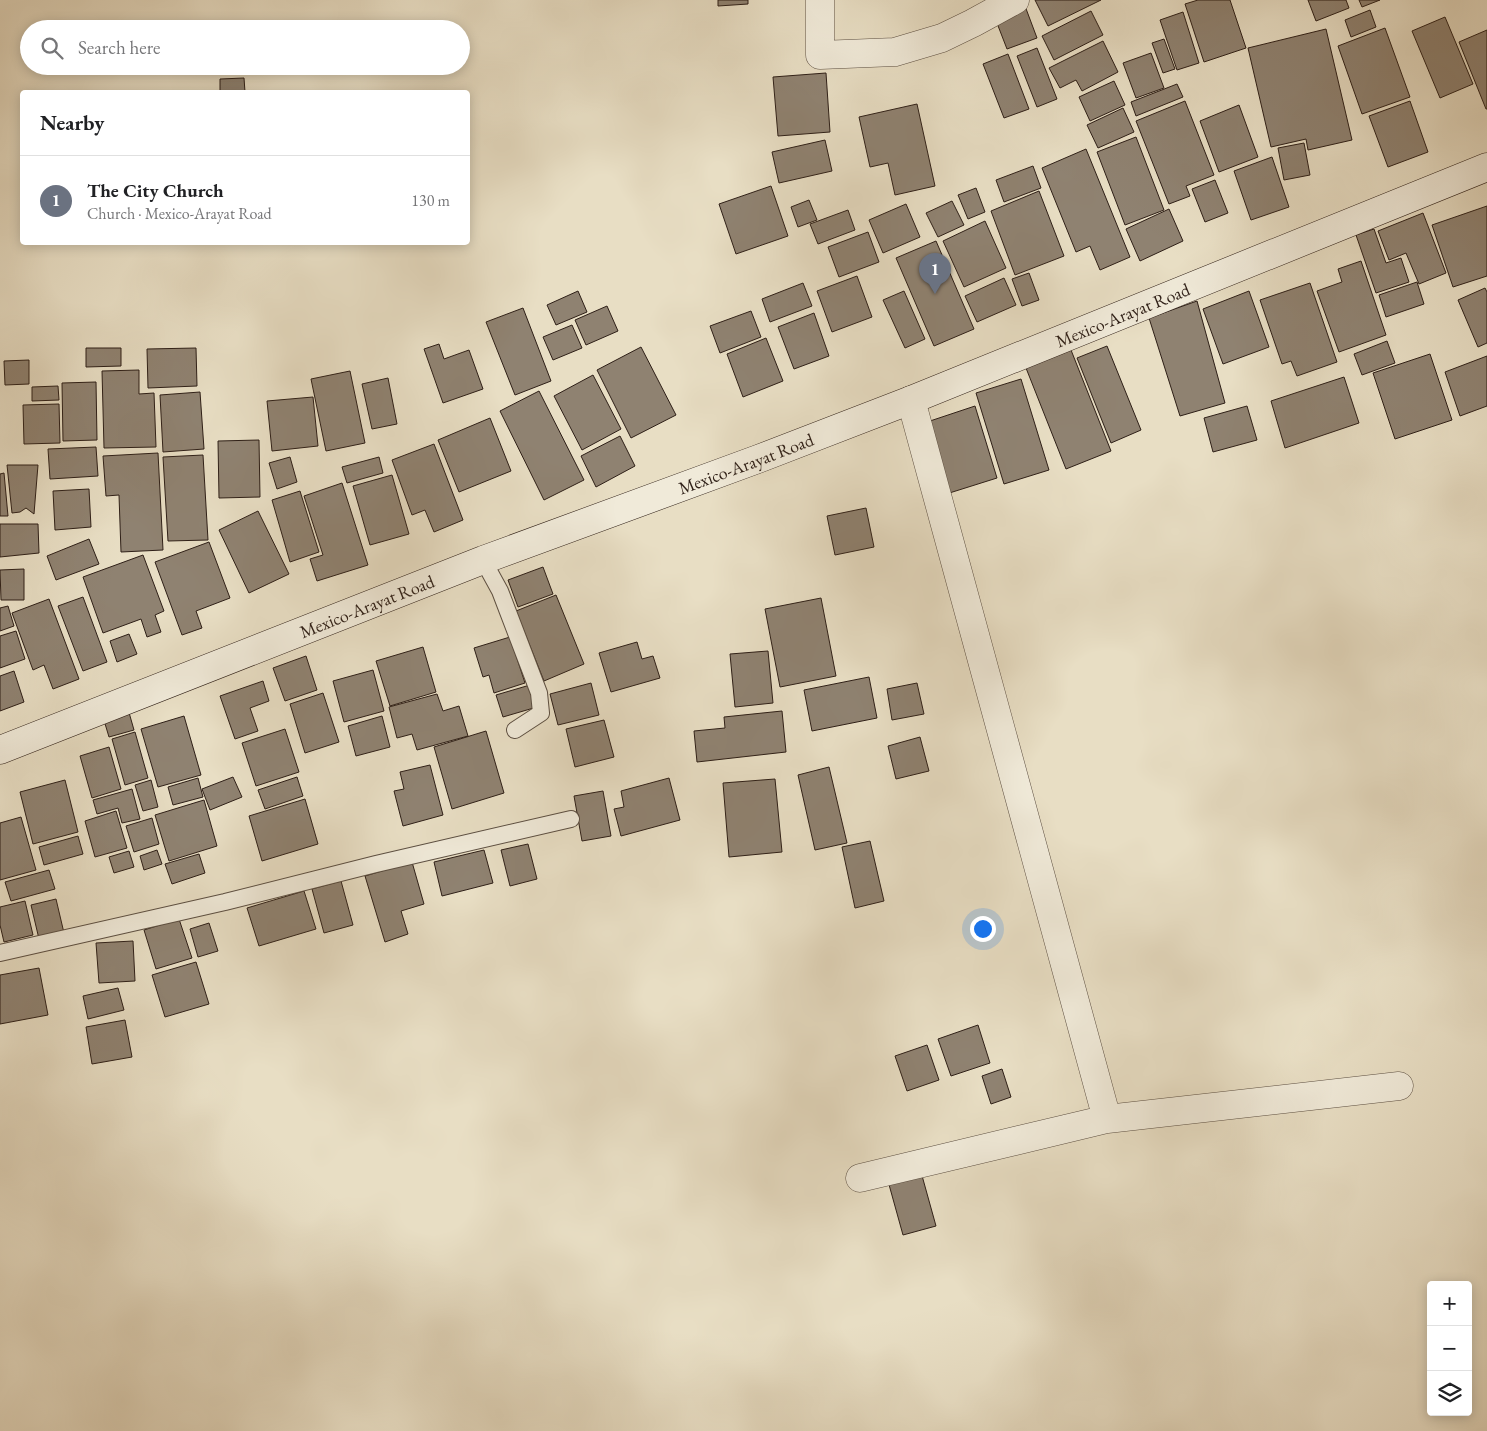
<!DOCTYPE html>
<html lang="en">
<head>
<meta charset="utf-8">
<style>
	:root { --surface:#fff; --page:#f2f2f2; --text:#202124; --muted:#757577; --line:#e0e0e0; --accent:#8f2418 }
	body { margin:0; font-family:"EB Garamond",serif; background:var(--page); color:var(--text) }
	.controls { position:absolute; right:15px; bottom:15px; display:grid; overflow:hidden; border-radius:5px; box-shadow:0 2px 12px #0003 }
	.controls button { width:45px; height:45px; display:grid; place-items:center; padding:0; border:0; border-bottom:1px solid var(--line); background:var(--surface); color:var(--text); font:25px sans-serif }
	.you { position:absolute; left:982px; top:928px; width:18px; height:18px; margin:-12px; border:4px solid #fff; border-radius:50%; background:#1a73e8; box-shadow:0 0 0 8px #1a73e833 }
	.badge { display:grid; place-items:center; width:32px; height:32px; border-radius:50%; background:var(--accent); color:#fff; font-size:16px; font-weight:700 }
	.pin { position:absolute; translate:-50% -41px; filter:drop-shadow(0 1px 2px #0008) }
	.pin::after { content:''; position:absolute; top:26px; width:18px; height:15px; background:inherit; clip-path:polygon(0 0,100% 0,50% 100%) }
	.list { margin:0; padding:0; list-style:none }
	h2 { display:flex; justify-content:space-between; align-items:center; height:65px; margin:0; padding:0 20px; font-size:21px }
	h2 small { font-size:16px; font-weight:400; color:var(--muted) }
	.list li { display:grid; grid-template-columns:32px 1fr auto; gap:15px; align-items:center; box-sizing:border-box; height:90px; padding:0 20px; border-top:1px solid var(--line) }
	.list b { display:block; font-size:19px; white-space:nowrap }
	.list p { margin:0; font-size:16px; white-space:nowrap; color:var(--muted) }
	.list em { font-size:16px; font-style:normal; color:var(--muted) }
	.icon { flex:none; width:28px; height:28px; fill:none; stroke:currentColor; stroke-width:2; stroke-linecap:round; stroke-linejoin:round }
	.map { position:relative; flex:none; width:1487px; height:1431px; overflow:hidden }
	.search { position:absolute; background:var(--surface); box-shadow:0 2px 12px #0003; left:20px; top:20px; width:450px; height:55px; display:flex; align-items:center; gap:12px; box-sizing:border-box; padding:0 18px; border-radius:28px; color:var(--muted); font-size:19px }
	.panel { position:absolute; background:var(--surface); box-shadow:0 2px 12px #0003; left:20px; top:90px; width:450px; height:155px; border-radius:5px }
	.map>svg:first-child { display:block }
</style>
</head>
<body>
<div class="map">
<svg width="1487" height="1431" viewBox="0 0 1487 1431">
	<rect width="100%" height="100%" fill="#e8dec4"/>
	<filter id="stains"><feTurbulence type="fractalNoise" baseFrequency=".004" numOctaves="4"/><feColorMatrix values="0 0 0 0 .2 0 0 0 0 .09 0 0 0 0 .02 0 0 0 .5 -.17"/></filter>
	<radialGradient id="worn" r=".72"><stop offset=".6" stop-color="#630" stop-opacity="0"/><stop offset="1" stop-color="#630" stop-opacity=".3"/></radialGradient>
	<path fill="#8f8271" stroke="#2e1f17" d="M718,0H748V4L718,6Z
		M1035,0H1101L1048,26Z
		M1198,0H1230L1246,48L1204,62L1185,4Z
		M1308,0H1346L1349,8L1316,21Z
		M1359,0H1380L1362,7Z
		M1025,6L1037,38L1007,49L995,18Z
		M1370,10L1376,27L1351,37L1345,20Z
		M1091,11L1103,35L1054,60L1042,36Z
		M1183,12L1199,63L1177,70L1160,20Z
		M1445,17L1473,84L1440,98L1412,31Z
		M1385,28L1410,97L1362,114L1338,46Z
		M1326,29L1352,140L1308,150L1306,139L1271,147L1248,48Z
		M1487,30V109H1486L1459,42Z
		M1164,39L1175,69L1163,73L1152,43Z
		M1103,41L1118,72L1082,91L1076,80L1060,88L1049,68Z
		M1037,48L1057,99L1037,107L1017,56Z
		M1151,53L1164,88L1136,98L1123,63Z
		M1008,54L1029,109L1004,118L983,64Z
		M826,73L830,132L778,136L773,77Z
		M244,78L245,92H220V79Z
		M1114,81L1125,105L1090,121L1079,97Z
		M1177,84L1183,97L1136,116L1131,102Z
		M1185,101L1214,175L1186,186L1190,196L1169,204L1136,121Z
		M1410,101L1428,152L1388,167L1369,116Z
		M917,104L935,186L895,195L888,163L870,167L859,117Z
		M1239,105L1258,157L1219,172L1200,121Z
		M1123,108L1134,132L1098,148L1087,125Z
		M1136,137L1164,210L1125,225L1097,152Z
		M825,140L832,171L779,183L772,152Z
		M1304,143L1310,175L1284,180L1278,148Z
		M1086,149L1130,257L1100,270L1090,246L1076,252L1042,168Z
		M1272,157L1289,207L1251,220L1234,171Z
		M1033,166L1041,188L1004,202L996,180Z
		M1215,180L1228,213L1205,222L1192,189Z
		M771,186L788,236L736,254L719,204Z
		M976,188L985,212L968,219L958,195Z
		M1039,191L1064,256L1015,275L991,211Z
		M809,200L817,220L798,227L791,207Z
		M952,201L964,225L938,237L926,213Z
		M906,204L920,237L883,253L869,220Z
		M1487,206V276L1453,287L1432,225Z
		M1169,209L1183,241L1140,261L1126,229Z
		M848,210L855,230L818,244L810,224Z
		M1423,213L1446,273L1419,284L1406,253L1389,260L1378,231Z
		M985,221L1006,268L964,287L943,241Z
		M1374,229L1386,263L1401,258L1409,282L1376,293L1356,235Z
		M868,232L879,262L839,277L828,247Z
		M936,241L974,329L934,346L896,258Z
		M1361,261L1386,335L1339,352L1317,291L1342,282L1338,269Z
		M1029,273L1039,300L1022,306L1012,279Z
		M857,276L872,317L832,332L817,291Z
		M1004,278L1016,305L977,322L965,296Z
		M1417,282L1424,304L1386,317L1379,295Z
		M803,283L812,306L770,322L762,299Z
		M1310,283L1337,362L1297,376L1291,361L1282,364L1260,300Z
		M1485,288L1487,292V343L1478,347L1458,300Z
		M578,291L587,312L556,325L547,305Z
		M904,291L925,339L905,348L883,300Z
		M1249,291L1269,347L1223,364L1203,309Z
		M1197,301L1225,403L1180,416L1149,318Z
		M607,306L618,331L586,345L575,320Z
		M523,308L551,381L515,395L486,322Z
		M751,311L761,337L720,353L710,326Z
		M814,313L829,356L794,369L778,327Z
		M572,325L582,348L553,360L543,337Z
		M766,338L783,381L743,397L727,354Z
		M1387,341L1395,363L1362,375L1354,354Z
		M439,344L444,359L469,350L483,389L443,403L424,349Z
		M1107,346L1141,430L1111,443L1077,358Z
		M641,347L676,415L631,438L597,370Z
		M86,348H121V366L86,367Z
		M196,348L197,386L148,388L147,349Z
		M1071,350L1111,451L1066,469L1026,368Z
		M1430,354L1452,420L1395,439L1373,373Z
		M1487,356V406L1460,416L1445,372Z
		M29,360V384L5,385L4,361Z
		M139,370V394L154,393L156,447L104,448L102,371Z
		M350,371L365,443L326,451L311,379Z
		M593,375L621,429L582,450L554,396Z
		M1344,377L1359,423L1285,448L1271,401Z
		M388,378L397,424L372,429L362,384Z
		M1021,379L1049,470L1004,484L976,393Z
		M96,382L97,440L63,441L62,383Z
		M58,386L59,400L32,401V387Z
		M539,391L584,480L544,500L500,411Z
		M200,392L204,449L163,452L160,395Z
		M313,397L318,446L272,451L267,401Z
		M59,404L60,443L24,444L23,405Z
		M975,406L997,478L943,495L921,424Z
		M1247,406L1257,440L1213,452L1204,418Z
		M490,418L511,471L459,492L438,440Z
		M620,436L635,466L596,487L581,456Z
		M259,440L260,497L219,498L218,441Z
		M434,444L463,520L434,532L425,510L412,515L392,460Z
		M96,447L98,476L50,479L48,449Z
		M158,453L163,550L121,552L119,495L106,496L103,456Z
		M203,455L208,540L168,541L163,457Z
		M290,457L297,482L277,489L269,463Z
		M379,457L383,473L347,483L342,467Z
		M7,465H38L34,514L26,508L20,512L12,513Z
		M4,473L8,516H0V474Z
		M392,475L409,534L370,545L353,486Z
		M342,483L368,565L317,581L310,559L323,555L304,496Z
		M89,489L91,527L55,530L53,491Z
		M300,491L319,552L290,562L272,500Z
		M866,508L874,547L835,555L827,516Z
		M258,511L289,574L249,593L219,530Z
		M0,524H38L39,553L0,557Z
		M89,539L99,564L56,580L47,556Z
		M209,542L230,598L196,611L202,628L182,635L155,562Z
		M143,555L164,611L155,615L161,632L147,637L141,619L103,633L83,577Z
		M543,567L553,594L518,607L508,580Z
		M24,569V600H1L0,570Z
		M556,595L584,664L544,681L516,611Z
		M83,597L107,662L83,671L58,606Z
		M821,598L836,676L780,687L765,609Z
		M49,599L79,679L53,689L44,665L33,670L12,613Z
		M8,606L14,626L0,631V608Z
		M16,631L25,659L0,668V636Z
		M129,634L137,654L117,662L110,641Z
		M510,637L525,683L494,693L489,675L483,677L474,648Z
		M637,642L642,659L653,656L660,678L611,692L599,653Z
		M423,647L436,692L390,706L376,661Z
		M768,651L773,703L735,707L730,654Z
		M306,656L317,690L285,701L273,668Z
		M373,670L384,711L344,722L333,681Z
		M14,671L24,702L0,711V676Z
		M869,677L877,718L812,731L804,690Z
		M263,681L269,701L250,708L258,731L235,739L220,696Z
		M591,683L599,715L558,725L550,694Z
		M917,683L924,714L892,720L887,689Z
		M530,685L537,707L503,717L496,695Z
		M323,693L339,742L305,753L290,704Z
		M437,694L443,711L459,706L468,736L417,750L412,734L397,738L389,707Z
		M128,709L134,730L109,737L103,717Z
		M782,711L786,752L697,762L694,731L725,728L724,717Z
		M184,716L201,775L158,787L141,729Z
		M382,716L390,747L356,756L348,726Z
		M604,720L614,757L575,767L566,729Z
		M285,729L299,772L256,786L242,743Z
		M486,731L504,793L452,809L434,747Z
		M135,732L148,778L125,785L112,739Z
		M920,737L929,771L896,779L888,746Z
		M109,747L121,789L92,798L80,756Z
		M430,765L443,815L403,826L394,791L404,789L400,772Z
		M829,767L847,843L815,850L798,775Z
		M233,777L242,797L210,810L202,789Z
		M297,777L303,796L265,809L258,790Z
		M198,778L203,797L173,805L168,787Z
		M669,778L680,820L621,836L614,809L624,807L621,791Z
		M775,779L782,852L729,857L723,783Z
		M65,780L78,832L33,844L20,792Z
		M151,780L158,807L143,811L135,785Z
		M132,789L140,819L122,823L118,808L97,814L93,800Z
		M603,791L611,836L582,841L574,796Z
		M305,799L318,844L262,861L249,816Z
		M204,800L217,846L169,861L155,815Z
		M116,811L127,848L95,857L85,821Z
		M21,817L36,870L0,880V823Z
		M152,818L159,844L134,852L126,826Z
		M78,836L83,854L44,865L39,847Z
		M870,841L884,901L855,908L842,847Z
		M528,844L537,879L510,886L501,850Z
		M157,850L162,864L144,870L140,856Z
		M484,850L493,883L442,896L434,862Z
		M129,851L134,867L114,873L109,857Z
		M199,854L205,873L172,884L165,864Z
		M412,862L424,904L401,911L408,934L385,942L365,876Z
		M49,870L55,889L11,901L5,882Z
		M341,881L353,925L324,933L312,889Z
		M304,891L316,929L259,946L247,908Z
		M56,899L64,933L39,939L31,905Z
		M25,901L33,935L4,942L0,925V907Z
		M179,919L192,958L156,969L144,930Z
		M209,923L218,951L198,957L190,929Z
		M133,941L135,981L99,983L96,943Z
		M196,962L209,1004L165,1017L152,975Z
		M39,968L48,1015L0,1024V975Z
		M118,988L124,1010L88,1019L83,996Z
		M125,1020L132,1057L92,1064L86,1027Z
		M978,1025L990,1063L951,1076L938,1039Z
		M927,1045L939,1080L907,1091L895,1056Z
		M1002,1069L1011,1097L991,1104L982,1076Z
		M921,1172L936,1226L903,1235L888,1181Z"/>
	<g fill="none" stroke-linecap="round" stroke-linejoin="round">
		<g stroke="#5c4f42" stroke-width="18">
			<path id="lane" d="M483,560L500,591L539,693L541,713L515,730
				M0,953L225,902L376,864L571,819"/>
		</g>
		<g stroke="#5c4f42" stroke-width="29">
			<path id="street" d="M820,0V55L895,52L942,38L973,23L1015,0
				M911,400L1107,1119
				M860,1178L1107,1119L1399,1086"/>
		</g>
		<g stroke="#2e1f17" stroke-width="29">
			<g id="secondary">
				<path id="s1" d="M0,750L483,560L758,459L911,400L1487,167"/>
			</g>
		</g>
		<use href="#lane" stroke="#f0ead9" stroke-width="16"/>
		<use href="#street" stroke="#f0ead9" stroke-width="28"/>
		<use href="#secondary" stroke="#f0ead9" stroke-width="28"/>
	</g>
	<g text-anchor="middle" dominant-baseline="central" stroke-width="4.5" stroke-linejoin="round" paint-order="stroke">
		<g font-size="18" fill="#2e1f17" stroke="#f0ead9">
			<text stroke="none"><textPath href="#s1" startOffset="1204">Mexico-Arayat Road</textPath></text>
			<text stroke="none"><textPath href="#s1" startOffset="799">Mexico-Arayat Road</textPath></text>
			<text stroke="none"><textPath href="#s1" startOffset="394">Mexico-Arayat Road</textPath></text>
		</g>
	</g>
	<rect width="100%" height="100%" filter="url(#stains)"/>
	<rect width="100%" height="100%" fill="url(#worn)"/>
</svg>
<div class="controls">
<button>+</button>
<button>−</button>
<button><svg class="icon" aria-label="layers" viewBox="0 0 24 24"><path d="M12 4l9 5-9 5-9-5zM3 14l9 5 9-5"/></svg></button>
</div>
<div class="you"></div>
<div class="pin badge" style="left:935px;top:294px;background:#6b7280">1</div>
<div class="search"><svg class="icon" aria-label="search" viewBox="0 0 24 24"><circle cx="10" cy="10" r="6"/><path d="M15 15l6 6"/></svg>Search here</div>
<section class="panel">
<h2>Nearby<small></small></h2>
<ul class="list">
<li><span class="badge" style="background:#6b7280">1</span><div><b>The City Church</b><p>Church · Mexico-Arayat Road</p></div><em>130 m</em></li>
</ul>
</section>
</div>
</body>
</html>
